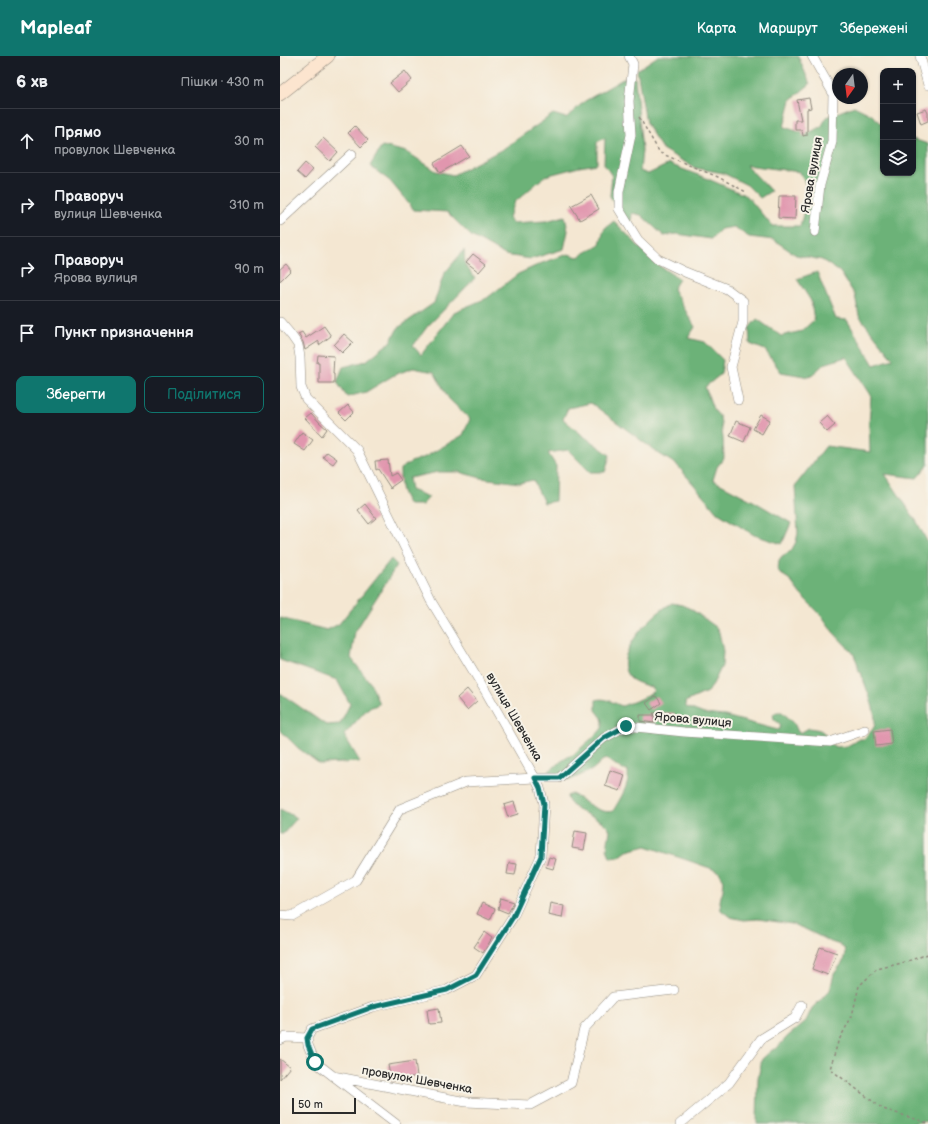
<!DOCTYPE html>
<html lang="uk">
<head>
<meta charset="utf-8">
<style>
	:root { --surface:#171b24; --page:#20242c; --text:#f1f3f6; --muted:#9ea1a6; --line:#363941; --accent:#0f766e }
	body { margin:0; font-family:"Balsamiq Sans",sans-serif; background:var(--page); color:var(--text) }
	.controls { position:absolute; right:12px; top:12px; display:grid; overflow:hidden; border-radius:8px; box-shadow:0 1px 3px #0004 }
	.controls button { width:36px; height:36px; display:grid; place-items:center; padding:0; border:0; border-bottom:1px solid var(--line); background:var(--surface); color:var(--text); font:20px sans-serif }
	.compass { position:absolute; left:552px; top:12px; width:36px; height:36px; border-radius:50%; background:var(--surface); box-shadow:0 1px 3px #0004; rotate:194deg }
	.scale { position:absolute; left:12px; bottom:10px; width:64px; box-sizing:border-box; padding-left:4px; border:2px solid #2b2b2b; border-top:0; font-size:11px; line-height:14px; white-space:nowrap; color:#2b2b2b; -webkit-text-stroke:3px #f7f3e8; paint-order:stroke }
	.stop { position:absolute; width:12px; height:12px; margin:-9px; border:3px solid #0f766e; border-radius:50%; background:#fff }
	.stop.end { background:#0f766e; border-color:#fff; box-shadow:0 1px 4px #0008 }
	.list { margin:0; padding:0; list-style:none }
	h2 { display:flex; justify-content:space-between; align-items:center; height:52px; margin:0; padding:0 16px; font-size:17px }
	h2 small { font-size:13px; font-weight:400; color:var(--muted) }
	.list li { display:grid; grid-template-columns:26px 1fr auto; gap:12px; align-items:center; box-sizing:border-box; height:64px; padding:0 16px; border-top:1px solid var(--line) }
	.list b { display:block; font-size:15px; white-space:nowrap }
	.list p { margin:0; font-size:13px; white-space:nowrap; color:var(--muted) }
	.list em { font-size:13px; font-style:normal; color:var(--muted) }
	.actions { display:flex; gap:8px; padding:12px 16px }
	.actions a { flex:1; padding:9px 0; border:1px solid var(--accent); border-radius:8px; text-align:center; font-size:14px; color:var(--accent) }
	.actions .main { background:var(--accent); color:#fff }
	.icon { flex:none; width:22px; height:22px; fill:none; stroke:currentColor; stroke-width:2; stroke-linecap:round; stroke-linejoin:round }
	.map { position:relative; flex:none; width:648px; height:1068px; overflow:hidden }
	header { display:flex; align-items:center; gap:24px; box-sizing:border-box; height:56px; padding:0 20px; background:var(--accent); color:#fff }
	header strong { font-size:19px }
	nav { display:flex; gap:22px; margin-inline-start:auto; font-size:14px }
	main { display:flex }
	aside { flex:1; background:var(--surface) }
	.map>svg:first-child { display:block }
</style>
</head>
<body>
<header>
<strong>Mapleaf</strong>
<nav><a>Карта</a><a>Маршрут</a><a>Збережені</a></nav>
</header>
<main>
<aside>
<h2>6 хв<small>Пішки · 430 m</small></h2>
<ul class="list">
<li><svg class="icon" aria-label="ahead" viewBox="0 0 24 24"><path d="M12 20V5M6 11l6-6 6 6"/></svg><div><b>Прямо</b><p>провулок Шевченка</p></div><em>30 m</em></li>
<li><svg class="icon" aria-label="right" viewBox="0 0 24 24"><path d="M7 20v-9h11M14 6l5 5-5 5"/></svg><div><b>Праворуч</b><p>вулиця Шевченка</p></div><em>310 m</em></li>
<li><svg class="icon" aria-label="right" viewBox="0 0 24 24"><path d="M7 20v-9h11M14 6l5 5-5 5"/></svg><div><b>Праворуч</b><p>Ярова вулиця</p></div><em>90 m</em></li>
<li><svg class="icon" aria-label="arrive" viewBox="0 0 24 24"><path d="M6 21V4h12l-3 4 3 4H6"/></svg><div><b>Пункт призначення</b></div></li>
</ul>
<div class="actions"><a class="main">Зберегти</a><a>Поділитися</a></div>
</aside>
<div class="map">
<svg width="648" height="1068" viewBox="0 0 648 1068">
	<rect width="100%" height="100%" fill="#f7f3e8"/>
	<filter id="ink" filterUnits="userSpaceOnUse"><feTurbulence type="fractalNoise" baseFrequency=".025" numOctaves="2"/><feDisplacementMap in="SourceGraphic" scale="8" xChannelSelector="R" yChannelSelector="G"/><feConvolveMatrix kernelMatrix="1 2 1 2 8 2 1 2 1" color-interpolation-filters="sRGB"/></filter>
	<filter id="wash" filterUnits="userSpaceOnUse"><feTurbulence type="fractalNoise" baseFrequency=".012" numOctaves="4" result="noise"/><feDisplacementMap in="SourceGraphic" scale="16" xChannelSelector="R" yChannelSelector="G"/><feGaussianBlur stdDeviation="0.9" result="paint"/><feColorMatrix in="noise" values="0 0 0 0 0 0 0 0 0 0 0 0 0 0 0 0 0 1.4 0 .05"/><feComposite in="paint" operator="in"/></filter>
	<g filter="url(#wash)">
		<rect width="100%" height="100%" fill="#f4e7d2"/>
		<path fill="#6cb278" stroke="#4c6e52" d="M378,0H518L530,28L511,44L504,71L526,78L541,71L547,61L574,50L592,59L603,70V117H633V83L648,88V409L637,422L605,418L637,466L648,487V1065L627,1068H477L478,1022L482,1003L492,994L497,992L507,981L526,965L532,952L550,934L554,918L563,906L565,897L564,892L560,889L551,886L525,873L512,868L478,863L464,864L450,861L441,854L440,844L443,834L444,824L439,816L430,812L366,790L347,795L339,801L330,802L327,792L330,774C327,770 324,767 321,765C311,759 288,753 287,740L292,738C303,744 320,759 333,755C340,743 350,729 348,714H343L327,703L323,704L312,714L290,724L271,719L269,715C276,710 285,701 293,699L319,676L322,672L323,667L322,662L316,654V644C326,641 333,647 342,650L361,643L374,635L371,631C365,629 357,627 351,623C328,601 373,557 392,547L402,549L411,553L436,571L439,576L443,595L442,610L431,632L427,636L405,646L406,651L424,658L445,660L494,673L499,674L501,669L494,663L493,658L497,656H502L514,667L518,676L520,677L529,672C534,673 540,673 543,676C549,681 546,687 556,691L567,690L580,683H584C587,679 592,675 594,671C599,658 584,629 581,616H579L577,606L573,597L553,576L542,560L521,539L509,523L501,518L498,514L499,504L502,500L511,495L516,486L518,477L515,430L546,390L590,396L589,368L591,339L566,301L544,308L530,321L501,316L485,294L470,288L469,272L477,263L501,280L522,275L534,264L531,245L517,223L537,216L556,263L567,264L594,309L613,303L579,260L575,239L560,216L542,204L516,199L494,184L469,181L454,171L441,173L431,183L397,178L384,180L361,159L352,157L351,168L341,157L330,140L332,120L324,108L325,82L317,86V108L299,111L265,120L235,146L229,161L232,167L266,165L285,160L288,175L284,193L251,203L225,199L191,180L167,156L134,154L110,125L90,110L102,90L127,96L156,115L173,119L223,93L273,58L286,62L305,45L343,23L355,22L362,94L360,115L368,118L389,108L426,122L467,140L492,170H520L529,136L520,116L466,109L491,135L480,142L467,129L443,117L415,112L382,93L366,67L357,14Z
			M334,165L375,207L399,223L393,233L415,271L408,282L425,286L443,304L441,318L425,331L433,353L440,361L443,382L444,402L437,411L433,424L475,446L511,467L502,488L474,479L438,457L397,409L378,397L311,347L288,352L283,363L302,379L330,399L325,416H310L288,394L268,397L276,410L275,445L264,447L253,424L240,427L201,422L179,416H158L129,422L131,434L149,441L142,449H129C120,436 120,428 120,413L131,406L145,401L183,379L190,363L169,343L154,316L133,312L114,319L86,336L67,341L57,326L63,311L86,305L110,286L118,272L154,247L164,218L184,194L185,209L195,222L147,271L133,290L141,299L174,256L207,242L238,218L262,207L288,198L298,201L320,188L324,173Z
			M111,503L117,509L75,576L71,602L91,628L99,648L87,653L64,679L80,706L40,708L18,692L0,674V637L46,669L60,668L70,648L57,624L0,604V562L47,574L59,568Z
			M0,753L17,762L3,778H0Z"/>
		<g id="blocks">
			<path fill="#e196ae" d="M125,15L132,24L118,36L110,27Z
				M529,42L531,52L527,53V79L523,80L522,74H515V64H521L517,44Z
				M646,53L648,57V65L641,68L637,56Z
				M75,70L88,84L81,91L68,77Z
				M43,82L58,96L50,105L35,91Z
				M182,90L189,100L160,117L154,107Z
				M25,107L33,114L25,123L17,116Z
				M311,139L319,153L300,164L291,150Z
				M499,140H516L515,163L498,162Z
				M193,198L206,208L199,216L186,206Z
				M6,208L11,214L0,225V213Z
				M44,270L51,280L39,289V285L25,294L23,286L18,278L22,276L26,282Z
				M64,278L73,286L62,297L54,289Z
				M38,299L54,300L53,317H54V327H39V307H37Z
				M68,349L74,356L66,364L59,357Z
				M31,357L40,367L47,373L42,380L25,362Z
				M481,359L490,364L482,378L473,373Z
				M547,360L555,369L547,376L539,367Z
				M456,365L470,371L464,386L450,380Z
				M22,376L33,384L25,395L14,388Z
				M47,396L57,403L53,408L43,401Z
				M108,404L110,420L116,417L121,424L111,431V433L98,413L96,414L95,405Z
				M85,448L96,462L89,468L78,454Z
				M187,633L197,645L187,654L177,642Z
				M376,640L381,647L371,654L366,647Z
				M373,657H394V666L379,665Z
				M360,659H374V667L360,665Z
				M610,673L612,688L596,690L594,675Z
				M330,714L345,719L340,735L325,730Z
				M234,746L238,758L228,761L224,749Z
				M295,775L307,777L304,794L292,792Z
				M269,801L276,803L273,813L266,811Z
				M229,807L237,808L235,819L227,818Z
				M221,842L234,846L228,857L218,853Z
				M202,847L215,853L210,864L197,858Z
				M270,847L284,850L282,862L268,859Z
				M204,876L212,882L203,897L194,891Z
				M540,891L557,897L548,919L532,913Z
				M159,952L161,967L149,968L147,954Z
				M0,1003L10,1011L0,1023Z
				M135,1005L137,1020L111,1025L108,1009Z"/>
		</g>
	</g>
	<g filter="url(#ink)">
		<use href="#blocks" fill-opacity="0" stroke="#90897e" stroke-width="1"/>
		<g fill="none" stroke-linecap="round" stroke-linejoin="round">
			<g stroke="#90897e" stroke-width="10">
				<path id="street" d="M349,0L353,8L349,45L351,79L339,136V153L358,184L378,203L405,216L447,233L463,245V266L451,311L458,344
					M532,0L553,37L552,86L540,129L535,176
					M640,0L648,29
					M0,165L72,98
					M0,266L11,279L18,289L20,301L21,331L26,343L77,394L151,545L206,636L255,722L260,732L264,748L261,800L233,861L196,919L167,934L93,951L32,973L27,982L6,981L0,984
					M0,859L12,860L76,824L120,753L186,726L255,722H279L324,682L346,670L404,676L550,686L585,674
					M27,982L28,989L35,1006L116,1068
					M53,1020L186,1046L250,1049L291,1027L304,973L333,941L394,934
					M400,1068L449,1027L481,983L515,962L522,949"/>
			</g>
			<g stroke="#90897e" stroke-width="14">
				<path id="secondary" d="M0,38L48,0"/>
			</g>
			<path stroke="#90897e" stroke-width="1.5" stroke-dasharray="3 3" stroke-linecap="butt" d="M359,61L380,97L438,121L466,136
				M648,898L622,907L597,913L579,930L572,960L558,986L550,1013L603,1053L648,1067"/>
			<use href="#street" stroke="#fff" stroke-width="9"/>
			<use href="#secondary" stroke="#fce5cf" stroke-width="13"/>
		</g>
	</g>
	<g fill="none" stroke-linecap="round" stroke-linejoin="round" filter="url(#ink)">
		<path stroke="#0f766e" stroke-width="5" d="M35,1006L28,989L27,982L32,973L93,951L167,934L196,919L233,861L261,800L264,748L260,732L255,722H279L324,682L346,670"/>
	</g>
	<g text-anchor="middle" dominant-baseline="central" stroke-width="4" stroke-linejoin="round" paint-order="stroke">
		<g font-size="12" fill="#2b2b2b" stroke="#f7f3e8">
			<text transform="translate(532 119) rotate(-80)">Ярова вулиця</text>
			<text transform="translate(234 661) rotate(60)">вулиця Шевченка</text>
			<text transform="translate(413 664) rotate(5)">Ярова вулиця</text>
			<text transform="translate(137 1024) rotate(10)">провулок Шевченка</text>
		</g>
	</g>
</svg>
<div class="controls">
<button>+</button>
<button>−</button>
<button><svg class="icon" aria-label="layers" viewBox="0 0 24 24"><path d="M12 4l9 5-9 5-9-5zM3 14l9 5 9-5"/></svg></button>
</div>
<svg class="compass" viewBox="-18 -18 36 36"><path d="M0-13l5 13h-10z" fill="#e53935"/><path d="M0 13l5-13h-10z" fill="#9ea1a6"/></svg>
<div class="scale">50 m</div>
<div class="stop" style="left:35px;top:1006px"></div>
<div class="stop end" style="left:346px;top:670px"></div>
</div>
</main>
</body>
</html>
